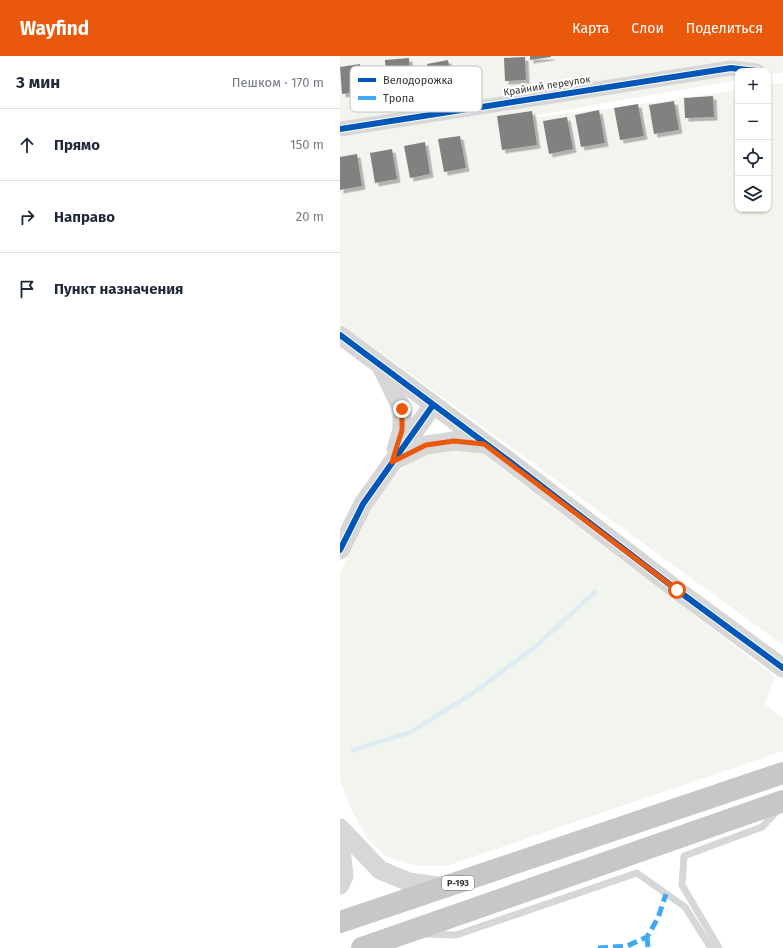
<!DOCTYPE html>
<html lang="ru">
<head>
<meta charset="utf-8">
<style>
	:root { --surface:#fff; --page:#f6f6f7; --text:#1f2937; --muted:#747a83; --line:#e0e1e3; --accent:#ea580c }
	body { margin:0; font-family:"Fira Sans",sans-serif; background:var(--page); color:var(--text) }
	.controls { position:absolute; right:12px; top:12px; display:grid; overflow:hidden; border-radius:8px; box-shadow:0 1px 3px #0004 }
	.controls button { width:36px; height:36px; display:grid; place-items:center; padding:0; border:0; border-bottom:1px solid var(--line); background:var(--surface); color:var(--text); font:20px sans-serif }
	.stop { position:absolute; width:12px; height:12px; margin:-9px; border:3px solid #ea580c; border-radius:50%; background:#fff }
	.stop.end { background:#ea580c; border-color:#fff; box-shadow:0 1px 4px #0008 }
	.list { margin:0; padding:0; list-style:none }
	h2 { display:flex; justify-content:space-between; align-items:center; height:52px; margin:0; padding:0 16px; font-size:17px }
	h2 small { font-size:13px; font-weight:400; color:var(--muted) }
	.list li { display:grid; grid-template-columns:26px 1fr auto; gap:12px; align-items:center; box-sizing:border-box; height:72px; padding:0 16px; border-top:1px solid var(--line) }
	.list b { display:block; font-size:15px; white-space:nowrap }
	.list em { font-size:13px; font-style:normal; color:var(--muted) }
	.icon { flex:none; width:22px; height:22px; fill:none; stroke:currentColor; stroke-width:2; stroke-linecap:round; stroke-linejoin:round }
	.map { position:relative; flex:none; width:443px; height:892px; overflow:hidden }
	header { display:flex; align-items:center; gap:24px; box-sizing:border-box; height:56px; padding:0 20px; background:var(--accent); color:#fff }
	header strong { font-size:19px }
	nav { display:flex; gap:22px; margin-inline-start:auto; font-size:14px }
	main { display:flex }
	aside { flex:1; background:var(--surface) }
	.map>svg:first-child { display:block }
</style>
</head>
<body>
<header>
<strong>Wayfind</strong>
<nav><a>Карта</a><a>Слои</a><a>Поделиться</a></nav>
</header>
<main>
<aside>
<h2>3 мин<small>Пешком · 170 m</small></h2>
<ul class="list">
<li><svg class="icon" aria-label="ahead" viewBox="0 0 24 24"><path d="M12 20V5M6 11l6-6 6 6"/></svg><div><b>Прямо</b></div><em>150 m</em></li>
<li><svg class="icon" aria-label="right" viewBox="0 0 24 24"><path d="M7 20v-9h11M14 6l5 5-5 5"/></svg><div><b>Направо</b></div><em>20 m</em></li>
<li><svg class="icon" aria-label="arrive" viewBox="0 0 24 24"><path d="M6 21V4h12l-3 4 3 4H6"/></svg><div><b>Пункт назначения</b></div></li>
</ul>
</aside>
<div class="map">
<svg width="443" height="892" viewBox="0 0 443 892">
	<defs>
		<filter id="shadow"><feDropShadow dx="3.5" dy="3.5" stdDeviation="0" flood-color="#0004"/></filter>
	</defs>
	<rect width="100%" height="100%" fill="#fff"/>
	<path fill="#f1f5ed" d="M0,0H443V16L428,19V15H398V24L157,66L281,51L398,34V153H428V29L443,27V589L0,267Z
		M94,393H136L435,621L425,648L437,659L443,662V695L106,810H77L45,800L26,780L10,751L0,723V518C16,479 42,424 77,400C82,397 89,395 94,393Z"/>
	<g fill="none" stroke-linecap="round" stroke-linejoin="round">
		<path stroke="#ddebf3" stroke-width="4.5" d="M13,694L71,676L133,637L195,591L255,536"/>
	</g>
	<path fill="#818181" filter="url(#shadow)" d="M190,0H211V1L190,4Z
		M185,1L186,24L165,25L164,2Z
		M69,2L71,31L47,33L45,4Z
		M108,4L112,24L105,26L106,31L99,32L98,27L91,28L87,8Z
		M20,8L23,35L2,38L0,11Z
		M373,40L374,61L345,62L344,42Z
		M334,45L339,74L314,78L309,49Z
		M298,48L304,80L280,84L274,52Z
		M259,54L265,87L241,91L235,59Z
		M192,55L197,89L162,94L157,60Z
		M227,61L233,93L209,98L203,65Z
		M120,80L126,112L104,116L98,83Z
		M85,86L90,118L70,122L64,90Z
		M52,93L57,123L35,127L30,97Z
		M17,98L22,130L0,134V101Z"/>
	<g fill="none" stroke-linecap="round" stroke-linejoin="round">
		<path stroke="#d7d7d7" stroke-width="7" d="M85,878L116,879L297,817L345,851L371,892
			M379,892L342,829L344,800L422,771L437,755"/>
		<path stroke="#d7d7d7" stroke-width="15" d="M0,73L391,12L417,15"/>
		<path stroke="#d7d7d7" stroke-width="19" d="M0,279L169,405L337,534L443,612
			M42,312L62,353V374L56,393
			M55,404L86,389L114,385L144,388
			M0,494L23,448L93,349
			M0,772L40,814L69,826L105,831
			M0,783L4,820L0,829"/>
		<path stroke="#c7c7c7" stroke-width="22" d="M0,866L443,717
			M22,892L443,745"/>
		<path stroke="#3fa9f5" stroke-width="5" stroke-dasharray="10 5" stroke-linecap="butt" d="M307,881L308,892
			M258,892L287,890L307,881L318,862L326,838"/>
		<g stroke="#fff" stroke-width="8">
			<path id="cycleway" d="M0,73L391,12L417,15
				M0,279L169,405L337,534L443,612
				M0,494L23,448L93,349"/>
		</g>
		<use href="#cycleway" stroke="#0057b8" stroke-width="6"/>
	</g>
	<g fill="none" stroke-linecap="round" stroke-linejoin="round">
		<path stroke="#ea580c" stroke-width="5" d="M62,353V374L52,406L86,389L114,385L144,388L337,534"/>
	</g>
	<g text-anchor="middle" dominant-baseline="central" stroke-width="4" stroke-linejoin="round" paint-order="stroke">
		<rect fill="#fff" stroke="#707070" stroke-width="1" x="102" y="820" width="32" height="14" rx="3"/>
		<g font-size="9" font-weight="bold" fill="#333">
			<text x="118" y="827">Р-193</text>
		</g>
		<g font-size="10" fill="#333" stroke="#fff">
			<text transform="translate(207 30) rotate(-9)">Крайний переулок</text>
		</g>
	</g>
	<rect x="10" y="10" width="132" height="46" rx="6" fill="#fff" stroke="#c2c2c2" stroke-width="1"/>
	<rect x="18" y="22" width="18" height="4" fill="#0057b8"/>
	<rect x="18" y="40" width="18" height="4" fill="#3fa9f5"/>
	<g font-size="11" fill="#333">
		<text x="43" y="28">Велодорожка</text>
		<text x="43" y="46">Тропа</text>
	</g>
</svg>
<div class="controls">
<button>+</button>
<button>−</button>
<button><svg class="icon" aria-label="locate" viewBox="0 0 24 24"><circle cx="12" cy="12" r="6"/><path d="M12 2v4M12 18v4M2 12h4M18 12h4"/></svg></button>
<button><svg class="icon" aria-label="layers" viewBox="0 0 24 24"><path d="M12 4l9 5-9 5-9-5zM3 14l9 5 9-5"/></svg></button>
</div>
<div class="stop" style="left:337px;top:534px"></div>
<div class="stop end" style="left:62px;top:353px"></div>
</div>
</main>
</body>
</html>
